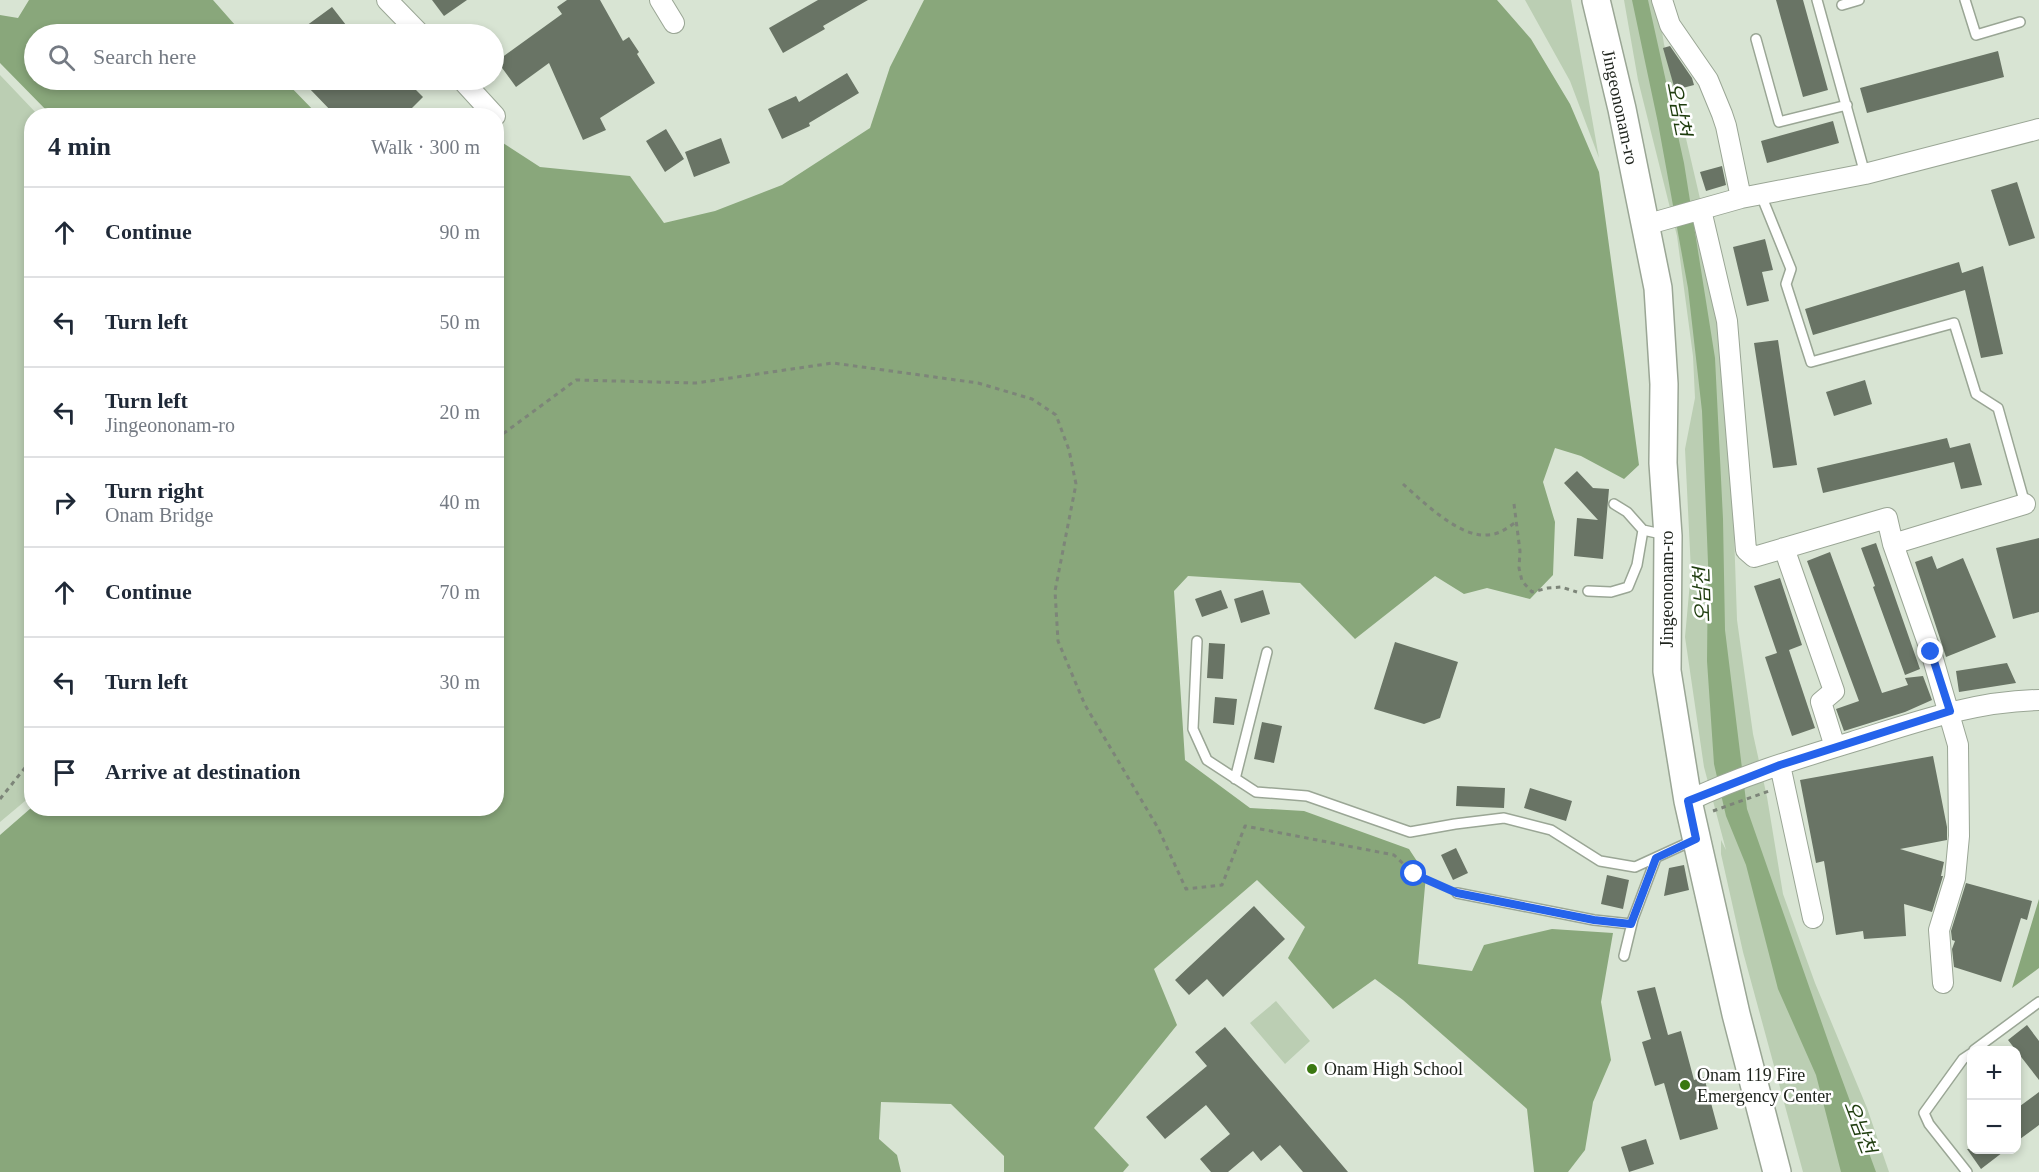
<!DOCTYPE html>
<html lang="en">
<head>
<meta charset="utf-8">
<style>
	:root { --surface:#fff; --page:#f6f6f7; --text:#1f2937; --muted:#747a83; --line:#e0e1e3 }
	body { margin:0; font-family:"Times New Roman","Noto Sans KR",serif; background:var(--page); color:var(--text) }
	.controls { position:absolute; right:18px; bottom:18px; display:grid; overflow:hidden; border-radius:12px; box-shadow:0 3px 9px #0003 }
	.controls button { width:54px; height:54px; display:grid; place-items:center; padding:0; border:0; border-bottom:2px solid var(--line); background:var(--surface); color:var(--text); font:30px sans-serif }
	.stop { position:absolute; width:18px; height:18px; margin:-14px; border:4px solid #2563eb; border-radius:50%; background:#fff }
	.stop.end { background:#2563eb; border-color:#fff; box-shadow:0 2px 6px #0008 }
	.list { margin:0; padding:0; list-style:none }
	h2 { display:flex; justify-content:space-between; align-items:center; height:78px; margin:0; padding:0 24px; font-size:26px }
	h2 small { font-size:20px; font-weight:400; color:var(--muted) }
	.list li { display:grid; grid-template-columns:39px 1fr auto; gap:18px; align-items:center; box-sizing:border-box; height:90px; padding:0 24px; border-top:2px solid var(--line) }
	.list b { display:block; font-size:22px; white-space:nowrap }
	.list p { margin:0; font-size:20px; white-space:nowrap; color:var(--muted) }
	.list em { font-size:20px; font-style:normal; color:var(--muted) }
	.icon { flex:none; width:33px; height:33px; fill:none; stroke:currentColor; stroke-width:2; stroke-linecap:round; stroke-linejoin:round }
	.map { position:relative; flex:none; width:2039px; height:1172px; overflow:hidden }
	.search { position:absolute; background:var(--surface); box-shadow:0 3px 9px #0003; left:24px; top:24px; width:480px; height:66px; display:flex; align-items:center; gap:15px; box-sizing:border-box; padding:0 21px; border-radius:33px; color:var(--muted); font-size:22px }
	.panel { position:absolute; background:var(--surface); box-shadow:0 3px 9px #0003; left:24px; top:108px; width:480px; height:708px; border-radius:24px }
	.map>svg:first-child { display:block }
</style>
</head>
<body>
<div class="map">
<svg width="2039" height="1172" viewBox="0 0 2039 1172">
	<rect width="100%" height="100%" fill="#d8e4d3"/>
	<path fill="#bbceb3" d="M1525,0H1571L1599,158L1570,81Z
		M1624,0H1657L1664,44L1708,233L1732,473L1737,620L1753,734L1767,797L1783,894L1815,983L1867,1108L1889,1172H1803L1743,952L1721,854V840L1726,850L1704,767L1685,637L1691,571L1685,449L1695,398L1693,356L1677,236L1638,80Z
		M0,75L38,115L32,116L31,796L0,822Z
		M1276,1001L1310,1041L1285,1064L1250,1023Z"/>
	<path fill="#89a77b" d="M29,0H213L243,34H34V80H284L318,115H51L0,63V15L18,18Z
		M924,0H1497L1531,39L1570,104L1599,172L1639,465L1624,479L1581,456L1555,448L1543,482L1555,522L1553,575L1530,599L1487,588L1464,594L1435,576L1355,639L1300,583L1188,576L1174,591L1185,760L1250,808L1304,811L1409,849L1426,875L1418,964L1472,971L1484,945L1552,929L1613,933L1601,1002L1611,1060L1593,1102L1585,1150L1568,1172H1534L1527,1109L1403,1000L1375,979L1333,1009L1288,958L1305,927L1257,880L1154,969L1177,1025L1094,1128L1129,1165L1123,1172H1004V1156L951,1104L881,1102L879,1139L897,1155L901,1172H0V835L31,808H496L497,142L503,143L540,167L630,176L664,223L715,211L782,185L870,128L890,67Z
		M2039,899V968L2012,988Z"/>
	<path fill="#8dab7f" d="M1632,0H1648L1684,163L1715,358L1723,519L1725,630L1747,809L1833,1055L1876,1172H1841L1816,1075L1778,989L1746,865L1726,816L1714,764L1707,661L1708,563L1702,411L1688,288L1658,123Z"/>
	<path fill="#697465" d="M432,0H467L444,16Z
		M567,0H600L623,41L629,37L639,52L637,54L655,83L600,118L606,130L583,140L549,63L516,87L497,61L562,14L557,7Z
		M818,0H868L823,26L825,29L783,53L769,28Z
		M1776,0H1803L1828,90L1803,97Z
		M332,7L353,34H295Z
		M1670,46L1692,78L1694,85L1675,90L1663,48Z
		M1998,51L2004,77L1867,113L1860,88Z
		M847,73L859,93L809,123L810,126L782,139L768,109L796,96L799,102Z
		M313,80H406L423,97L404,116H336L307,86Z
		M1833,121L1839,143L1767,163L1761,141Z
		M666,129L684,159L665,172L646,141Z
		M721,138L730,163L694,177L685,152Z
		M1722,166L1726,185L1706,191L1700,172Z
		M2017,182L2035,238L2009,246L1991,190Z
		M1765,239L1773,270L1762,272L1769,301L1747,306L1733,247Z
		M1959,262L1962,273L1983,266L2003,354L1981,358L1965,290L1813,335L1805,309Z
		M1778,340L1797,465L1773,468L1754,343Z
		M1865,380L1872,404L1834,416L1826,392Z
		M1947,438L1950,448L1970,443L1982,485L1961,489L1954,462L1823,493L1817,468Z
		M1577,471L1593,488L1609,489L1603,559L1574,556L1577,518L1598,520L1564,483Z
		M2039,538V612L2013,619L1996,548Z
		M1876,543L1920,669L1905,675L1873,587L1875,586L1861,548Z
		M1830,552L1882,693L1908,685L1905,678L1923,676L1932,700L1905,712L1844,731L1836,709L1859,701L1807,561Z
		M1932,556L1937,569L1963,558L1996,637L1946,657L1915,562Z
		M1780,578L1802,645L1789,650L1815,728L1792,736L1765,657L1777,653L1754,586Z
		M1221,590L1228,608L1202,617L1195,599Z
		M1263,590L1270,614L1241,623L1234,599Z
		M1395,642L1458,662L1440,718L1424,724L1374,709Z
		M1209,643L1225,644L1223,679L1207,678Z
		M2007,663L2016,683L1959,692L1956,671Z
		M1215,697L1237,699L1234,725L1213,723Z
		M1262,722L1282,726L1274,763L1254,759Z
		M1933,756L1947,827V840L1900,849L1944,862L1941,876H1943L1932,912L1904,904L1906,936L1864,939L1863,931L1836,935L1824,861L1816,863L1800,780Z
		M1457,786L1505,788L1504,808L1456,806Z
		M1530,788L1572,801L1566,821L1524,808Z
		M1456,848L1468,873L1453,880L1441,855Z
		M1684,865L1689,890L1664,896L1669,868Z
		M1607,875L1629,880L1623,909L1601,904Z
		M1966,883L2032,901L2027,920L2021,918L2001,982L1954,967L1952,949L1955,941L1952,940L1951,931Z
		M1254,906L1285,939L1223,997L1207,979L1189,995L1175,980Z
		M1655,987L1668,1035L1681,1031L1694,1080L1704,1077L1718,1129L1680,1140L1664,1083L1655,1086L1642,1042L1651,1039L1637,991Z
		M2027,1025L2039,1041V1080L2008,1040Z
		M1225,1027L1348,1172H1303L1280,1145L1261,1161L1253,1151L1228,1172H1211L1200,1159L1230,1134L1206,1105L1165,1139L1146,1117L1207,1066L1195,1052Z
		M2039,1092V1125L2016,1142V1109Z
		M1646,1139L1654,1164L1629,1172L1621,1147Z
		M1967,1149H2007L1981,1169Z"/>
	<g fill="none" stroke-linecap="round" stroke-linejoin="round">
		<g stroke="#9aa695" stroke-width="12">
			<path id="lane" d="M1817,0L1865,174
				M1965,0L1976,35L2020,22
				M1842,5L1859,0
				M1756,39L1779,122L1847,105
				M1761,195L1791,269L1786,284L1811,362L1954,323L1976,394L1998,408L2025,504
				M1614,504L1627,512L1643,530L1666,535
				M1588,591L1611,592L1628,587L1637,565L1643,530
				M1197,641L1193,729L1207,760L1256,792L1307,796L1410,832L1455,824L1504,818L1551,830L1600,861L1635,867L1694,840
				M1235,779L1267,652
				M1457,893L1594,920L1631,924
				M1624,956L1633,919L1656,858
				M1974,1050L2039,1002
				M1967,1172L1929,1124L1924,1113L1963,1059L1972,1053"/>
		</g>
		<g stroke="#9aa695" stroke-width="22">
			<path id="street" d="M387,0L420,34
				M660,0L674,23
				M1662,0L1670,25L1708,80L1722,114L1726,126L1741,198
				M462,80L495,116
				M1701,210L1727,321L1746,550L1754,557L1887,518L1893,544L1931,652L1958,745L1959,836L1955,878L1939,930L1943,983
				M1645,225L1741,198L1865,174L2039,129
				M1893,544L2025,504
				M1784,548L1834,691L1821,702L1835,747
				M1780,765L1813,918
				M1688,801C1740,776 1796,759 1852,742C1913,723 1974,701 2039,700"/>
		</g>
		<g stroke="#9aa695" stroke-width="30">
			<path id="secondary" d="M1596,0L1622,109L1658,288L1664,384L1663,463L1668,536L1667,671L1688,801L1736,1014L1777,1172"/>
		</g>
		<path stroke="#7d8579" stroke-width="3" stroke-dasharray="4.5 4.5" stroke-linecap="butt" d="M496,439L576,380L696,383L833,363L978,383L1032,399L1056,415L1069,450L1076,484L1055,591L1058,641L1085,705L1158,828L1186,889L1222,885L1245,826L1394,855L1414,874L1446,889
			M1403,484C1422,501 1459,537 1486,535C1498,535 1506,529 1516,522
			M1514,504L1520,551L1519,568L1522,581L1532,592L1548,588L1561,587L1577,592
			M0,799L32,759
			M1713,811L1769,791"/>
		<use href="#lane" stroke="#fff" stroke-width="9"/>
		<use href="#street" stroke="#fff" stroke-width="20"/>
		<use href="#secondary" stroke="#fff" stroke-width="27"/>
	</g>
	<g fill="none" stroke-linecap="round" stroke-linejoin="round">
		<path stroke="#2563eb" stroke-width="8" d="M1414,874L1457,893L1594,920L1631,924L1656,858L1696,839L1688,801L1780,765L1950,711L1931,652"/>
	</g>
	<g fill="#3b7811" stroke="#fff" stroke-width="2">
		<circle cx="1312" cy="1069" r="6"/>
		<circle cx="1685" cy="1085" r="6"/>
	</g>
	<g text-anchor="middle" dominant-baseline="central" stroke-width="5" stroke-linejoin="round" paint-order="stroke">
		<g font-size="18" fill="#1e231c" stroke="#fff">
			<text transform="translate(1620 107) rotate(78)">Jingeononam-ro</text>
			<text transform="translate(1667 589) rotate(-90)">Jingeononam-ro</text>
		</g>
		<g font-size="18" fill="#1e231c" stroke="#fff" text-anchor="start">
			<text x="1324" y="1069">Onam High School</text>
			<text x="1697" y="1075">Onam 119 Fire<tspan x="1697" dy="21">Emergency Center</tspan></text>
		</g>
		<g font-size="20" font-style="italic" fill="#1e3c0d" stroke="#fff">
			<text transform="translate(1679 109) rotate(79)">오남천</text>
			<text transform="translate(1702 595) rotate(-92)">오남천</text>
			<text transform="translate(1860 1127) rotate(69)">오남천</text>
		</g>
	</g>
</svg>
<div class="controls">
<button>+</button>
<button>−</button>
</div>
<div class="stop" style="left:1414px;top:874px"></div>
<div class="stop end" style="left:1931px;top:652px"></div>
<div class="search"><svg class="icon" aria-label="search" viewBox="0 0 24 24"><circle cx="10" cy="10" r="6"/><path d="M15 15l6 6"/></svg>Search here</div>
<section class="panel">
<h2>4 min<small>Walk · 300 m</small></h2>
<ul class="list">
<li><svg class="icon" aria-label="ahead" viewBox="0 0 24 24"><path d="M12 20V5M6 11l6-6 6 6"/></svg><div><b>Continue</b></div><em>90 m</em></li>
<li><svg class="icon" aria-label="left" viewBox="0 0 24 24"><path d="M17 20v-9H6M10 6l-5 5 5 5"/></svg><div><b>Turn left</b></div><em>50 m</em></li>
<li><svg class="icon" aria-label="left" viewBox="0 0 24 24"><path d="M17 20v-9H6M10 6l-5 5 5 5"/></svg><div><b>Turn left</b><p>Jingeononam-ro</p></div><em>20 m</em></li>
<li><svg class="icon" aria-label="right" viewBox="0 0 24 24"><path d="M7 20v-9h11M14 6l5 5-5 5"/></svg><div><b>Turn right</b><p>Onam Bridge</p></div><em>40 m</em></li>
<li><svg class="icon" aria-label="ahead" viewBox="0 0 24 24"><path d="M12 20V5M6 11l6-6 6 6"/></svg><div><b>Continue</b></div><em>70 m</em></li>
<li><svg class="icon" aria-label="left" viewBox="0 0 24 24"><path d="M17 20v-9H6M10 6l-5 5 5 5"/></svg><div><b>Turn left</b></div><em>30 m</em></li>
<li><svg class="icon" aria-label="arrive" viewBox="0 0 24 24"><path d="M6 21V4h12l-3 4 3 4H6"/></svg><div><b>Arrive at destination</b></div></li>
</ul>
</section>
</div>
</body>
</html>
